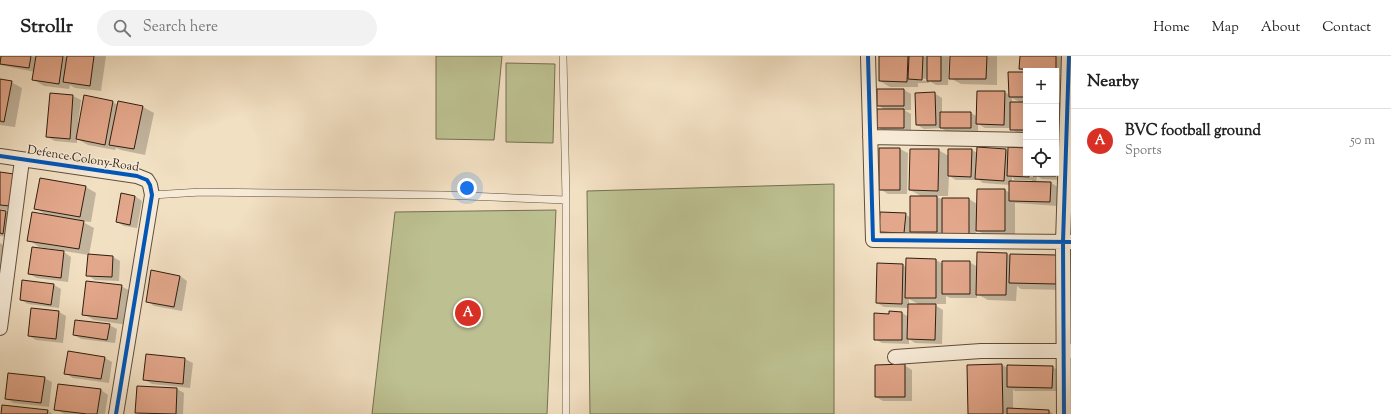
<!DOCTYPE html>
<html lang="en">
<head>
<meta charset="utf-8">
<style>
	:root { --surface:#fff; --page:#f2f2f2; --text:#222; --muted:#767676; --line:#e0e0e0; --accent:#d93025 }
	body { margin:0; font-family:"Sorts Mill Goudy",serif; background:var(--page); color:var(--text) }
	.controls { position:absolute; right:12px; top:12px; display:grid; overflow:hidden; border-radius:0px; box-shadow:0 4px 16px #0002 }
	.controls button { width:36px; height:36px; display:grid; place-items:center; padding:0; border:0; border-bottom:1px solid var(--line); background:var(--surface); color:var(--text); font:20px sans-serif }
	.you { position:absolute; left:467px; top:132px; width:14px; height:14px; margin:-10px; border:3px solid #fff; border-radius:50%; background:#1a73e8; box-shadow:0 0 0 6px #1a73e833 }
	.badge { display:grid; place-items:center; width:26px; height:26px; border-radius:50%; background:var(--accent); color:#fff; font-size:13px; font-weight:700 }
	.pin { position:absolute; translate:-50% -50%; border:2px solid #fff; box-shadow:0 1px 4px #0006 }
	.list { margin:0; padding:0; list-style:none }
	h2 { display:flex; justify-content:space-between; align-items:center; height:52px; margin:0; padding:0 16px; font-size:17px }
	h2 small { font-size:13px; font-weight:400; color:var(--muted) }
	.list li { display:grid; grid-template-columns:26px 1fr auto; gap:12px; align-items:center; box-sizing:border-box; height:64px; padding:0 16px; border-top:1px solid var(--line) }
	.list b { display:block; font-size:15px; white-space:nowrap }
	.list p { margin:0; font-size:13px; white-space:nowrap; color:var(--muted) }
	.list em { font-size:13px; font-style:normal; color:var(--muted) }
	.icon { flex:none; width:22px; height:22px; fill:none; stroke:currentColor; stroke-width:2; stroke-linecap:round; stroke-linejoin:round }
	.map { position:relative; flex:none; width:1071px; height:358px; overflow:hidden }
	header { display:flex; align-items:center; gap:24px; box-sizing:border-box; height:56px; padding:0 20px; background:var(--surface); border-bottom:1px solid var(--line) }
	header strong { font-size:19px }
	nav { display:flex; gap:22px; margin-inline-start:auto; font-size:14px }
	.search { width:280px; height:36px; background:var(--page); display:flex; align-items:center; gap:10px; box-sizing:border-box; padding:0 14px; border-radius:22px; color:var(--muted); font-size:15px }
	main { display:flex }
	aside { flex:1; background:var(--surface) }
	.map>svg:first-child { display:block }
</style>
</head>
<body>
<header>
<strong>Strollr</strong>
<div class="search"><svg class="icon" aria-label="search" viewBox="0 0 24 24"><circle cx="10" cy="10" r="6"/><path d="M15 15l6 6"/></svg>Search here</div>
<nav><a>Home</a><a>Map</a><a>About</a><a>Contact</a></nav>
</header>
<main>
<div class="map">
<svg width="1071" height="358" viewBox="0 0 1071 358">
	<rect width="100%" height="100%" fill="#f2e0c3"/>
	<filter id="stains"><feTurbulence type="fractalNoise" baseFrequency=".005" numOctaves="4"/><feColorMatrix values="0 0 0 0 .2 0 0 0 0 .09 0 0 0 0 .02 0 0 0 .5 -.17"/></filter>
	<radialGradient id="worn" r=".72"><stop offset=".6" stop-color="#630" stop-opacity="0"/><stop offset="1" stop-color="#630" stop-opacity=".3"/></radialGradient>
	<path fill="#bdc192" stroke="#767050" d="M436,0H502L494,84L436,83Z
		M506,7L555,8L553,87L506,86Z
		M834,128V358H590L587,135Z
		M556,154L547,358H372L395,156Z"/>
	<path fill="#0003" fill-rule="evenodd" d="M0,0H106L101,35L75,32L70,29L69,33L44,30L34,24L35,16L0,9Z
		M880,0H949L948,29H936L929,25V27H918V31H890L880,25ZM918,22L927,23V25L918,24Z
		M951,0H997V29L961,28L950,22Z
		M1021,0H1063V17H1059L1069,23V46H1057L1069,53V79H1056V15L1026,16L1020,13Z
		M1026,17V80H1021L1011,72H985L978,68V76H948L941,72L924,73L917,69L934,37L942,42V57H971L978,61L1004,36L1010,39ZM1012,42L1022,47H1012Z
		M0,24L11,26L22,32L15,71L0,69Z
		M904,34L911,38V54H904L911,58V76H885L878,71L885,54L878,49Z
		M51,38L73,40L81,44L78,67H80L113,46L118,49V46L143,51L154,57L145,99L121,94L116,92L115,94L88,89L77,83V87L55,85L47,81Z
		M978,92L1006,94L1009,96L1026,93V117H1056V93L1063,98V124L1042,123L1037,120L1036,126L1051,127L1058,131L1057,150L1015,147V180H988L976,174V182L918,179L912,176V181L888,180L880,175L905,158L911,162L923,141L910,134L938,94L949,100L972,94L977,97ZM949,120L956,124H979L983,127L1010,129V137L1005,134L977,148L969,143H943V144L935,140H948ZM1012,121L1015,124H1032L1031,126H1012Z
		M880,93H900L908,97L907,138H888L880,133Z
		M0,117L20,156L0,153Z
		M86,131L96,137L91,166L81,165L94,172L89,199L113,201L120,205L119,225L95,224L87,219L89,199L39,191L29,184L48,160L35,152Z
		M135,140L142,145L137,172L124,170L117,166Z
		M0,155L6,156L13,160L10,181L0,180Z
		M0,187L8,192L4,217H0Z
		M61,194L71,201L68,226L37,222L29,218L60,196Z
		M1007,198L1011,200H1057L1066,234L1021,233L1017,230L1016,245L988,244L977,238V242H950L946,240V248H933L943,254L942,288L915,287L909,283V288L882,287L875,283L890,259L902,257L909,261V252L884,251L877,247L902,209L907,211V203L936,204L943,208L969,206L978,211ZM909,243L920,249H909Z
		M180,220L187,225L182,255L154,250L147,245Z
		M54,229L61,233L59,252L28,248L21,244Z
		M121,230L132,236L128,269L94,264L83,258Z
		M59,256L66,260L63,287L36,284L29,280Z
		M109,269L117,273L115,287L81,283L74,279Z
		M147,299L185,303L193,307L190,332L152,328L145,324Z
		M105,302L112,306L109,327L73,322L65,317Z
		M904,309L912,314V345H883L876,341Z
		M1002,309L1008,312L1052,311L1060,315L1059,335H1015L1013,333V354L1049,355L1054,358H969Z
		M44,322L52,326L49,351L14,347L6,343Z
		M137,331L177,333L184,337L183,358H139L136,356Z
		M101,334L108,339L105,358H64L55,353Z
		M48,355L53,358H2Z"/>
	<path fill="#e3a78b" stroke="#2f1e0f" d="M1,0H31L29,12L0,8Z
		M36,0H63L59,28L32,24Z
		M67,0H94L90,30L63,26Z
		M879,0H908L907,26L879,25Z
		M909,0H923L922,24L908,23Z
		M927,0H941V25H927Z
		M950,0H987L986,23H949Z
		M1020,0H1056V14L1019,13Z
		M1008,16H1026V41H1009Z
		M1056,16H1058V40L1056,41Z
		M0,23L12,25L4,66L0,65Z
		M877,33H904V50H877Z
		M977,35H1005L1004,69L976,68Z
		M935,36L936,69H916L915,37Z
		M50,37L73,39L70,83L46,81Z
		M84,39L113,45L105,89L76,83Z
		M118,45L143,50L134,93L109,89Z
		M1010,46H1026V74H1010Z
		M1056,46H1059V74H1056Z
		M877,53H904V72H877Z
		M940,56H971V72H940Z
		M977,91L1006,93L1004,125L975,123Z
		M1008,91L1026,92V117H1029V121L1007,120Z
		M879,92H900V134H879Z
		M910,93H939L938,135L909,134Z
		M948,93H972L971,121L948,120Z
		M0,116L14,118L10,150L0,149Z
		M1033,117H1056V120H1033Z
		M40,122L86,130L80,161L34,153Z
		M1009,125L1051,126L1050,146L1009,145Z
		M977,133H1005V175H976Z
		M121,137L135,140L130,169L116,166Z
		M910,140H937V176H910Z
		M942,142H969V178H942Z
		M0,154L6,155L3,178L0,177Z
		M32,156L84,165L79,193L27,185Z
		M880,156L906,157L904,177L879,176Z
		M32,191L64,195L61,222L28,218Z
		M977,196L1007,197L1006,239H976Z
		M88,198L113,200L112,221L86,220Z
		M1010,198L1057,199L1056,228L1009,227Z
		M906,202L936,203V242H905Z
		M942,205H970V238H942Z
		M877,207L903,208L902,248L876,247Z
		M151,214L180,220L174,251L146,246Z
		M22,224L54,228L51,249L20,244Z
		M86,225L122,229L117,263L82,259Z
		M908,248H936L935,284L907,283Z
		M31,252L59,255L56,283L28,280Z
		M889,255L902,256V284H874V257L889,258Z
		M75,264L110,268L107,284L73,279Z
		M68,295L105,301L101,323L64,318Z
		M146,298L185,302L183,328L143,324Z
		M905,308V341H875V309Z
		M1002,308L1003,358H968L967,309Z
		M1007,309L1053,310L1052,332L1007,331Z
		M8,317L45,321L41,347L5,343Z
		M58,328L101,333L97,358H87L54,354Z
		M137,330L177,332L176,358L135,357Z
		M2,349L48,354L47,358H1Z
		M1007,352L1049,354V358H1007Z"/>
	<g fill="none" stroke-linecap="round" stroke-linejoin="round">
		<g stroke="#604e3c" stroke-width="8">
			<path id="service" d="M563,0L566,144V358
				M152,139L201,136L442,139L566,144"/>
		</g>
		<g stroke="#604e3c" stroke-width="16">
			<path id="minor" d="M868,0L873,184L1071,186
				M870,81L1026,84
				M0,100L137,120L147,124L150,129L152,139L116,358
				M0,272L22,104
				M895,301L981,295H1071
				M1064,358L1063,186L1069,0"/>
		</g>
		<use href="#service" stroke="#f7ebd8" stroke-width="7"/>
		<use href="#minor" stroke="#f7ebd8" stroke-width="14"/>
		<g stroke="#f7ebd8" stroke-width="6">
			<path id="cycleway" d="M868,0L873,184L1071,186
				M0,100L137,120L147,124L150,129L152,139L116,358
				M1064,358L1063,186L1069,0"/>
		</g>
		<use href="#cycleway" stroke="#0057b8" stroke-width="4"/>
	</g>
	<g text-anchor="middle" dominant-baseline="central" stroke-width="3" stroke-linejoin="round" paint-order="stroke">
		<g font-size="12" fill="#2f1e0f" stroke="#f7ebd8">
			<text transform="translate(83 103) rotate(9)">Defence Colony Road</text>
		</g>
	</g>
	<rect width="100%" height="100%" filter="url(#stains)"/>
	<rect width="100%" height="100%" fill="url(#worn)"/>
</svg>
<div class="controls">
<button>+</button>
<button>−</button>
<button><svg class="icon" aria-label="locate" viewBox="0 0 24 24"><circle cx="12" cy="12" r="6"/><path d="M12 2v4M12 18v4M2 12h4M18 12h4"/></svg></button>
</div>
<div class="you"></div>
<div class="pin badge" style="left:468px;top:257px">A</div>
</div>
<aside>
<h2>Nearby<small></small></h2>
<ul class="list">
<li><span class="badge">A</span><div><b>BVC football ground</b><p>Sports</p></div><em>50 m</em></li>
</ul>
</aside>
</main>
</body>
</html>
